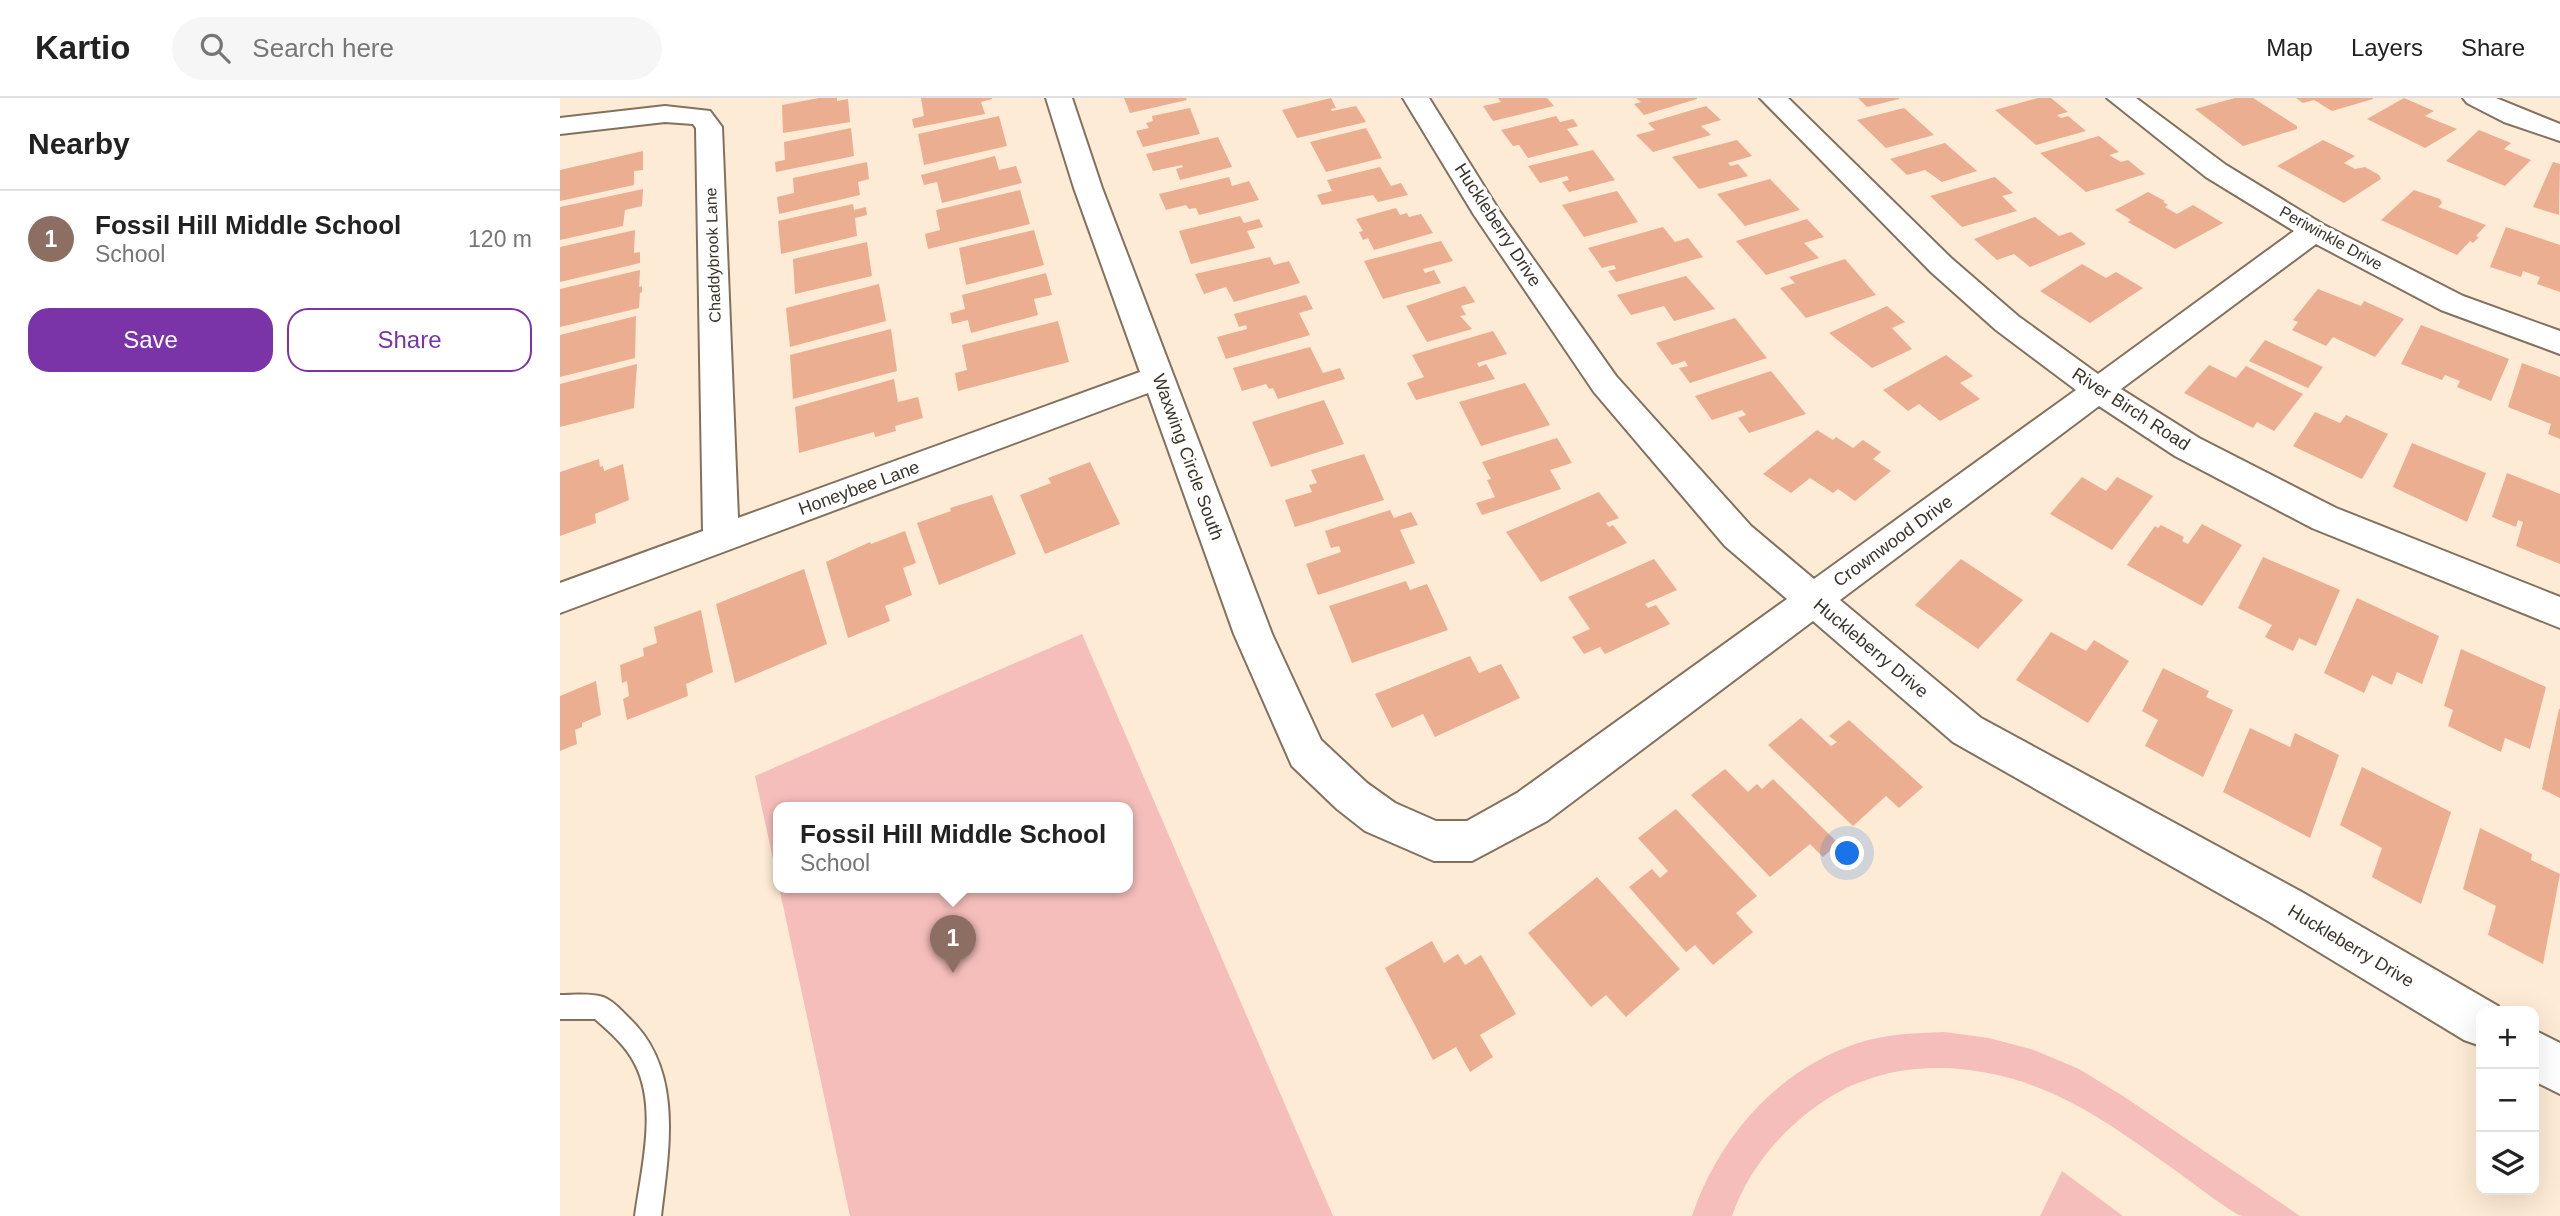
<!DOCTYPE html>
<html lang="en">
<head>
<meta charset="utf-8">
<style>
	:root { --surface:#fff; --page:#f6f6f6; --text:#222; --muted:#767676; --line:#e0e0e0; --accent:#7a34a8 }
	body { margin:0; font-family:Arial,sans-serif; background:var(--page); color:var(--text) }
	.controls { position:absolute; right:21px; bottom:21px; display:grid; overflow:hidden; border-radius:14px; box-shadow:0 7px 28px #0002 }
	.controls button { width:63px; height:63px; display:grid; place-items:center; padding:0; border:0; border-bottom:2px solid var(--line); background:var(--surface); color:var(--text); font:35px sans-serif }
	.you { position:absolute; left:1288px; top:756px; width:24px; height:24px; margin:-18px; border:5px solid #fff; border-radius:50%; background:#1a73e8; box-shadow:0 0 0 10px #1a73e833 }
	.badge { display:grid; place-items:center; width:46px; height:46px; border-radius:50%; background:var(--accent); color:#fff; font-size:23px; font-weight:700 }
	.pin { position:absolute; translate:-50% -58px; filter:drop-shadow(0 2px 4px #0008) }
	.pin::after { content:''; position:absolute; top:37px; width:24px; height:21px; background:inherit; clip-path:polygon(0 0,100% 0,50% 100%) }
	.popup { position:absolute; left:213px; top:704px; width:360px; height:91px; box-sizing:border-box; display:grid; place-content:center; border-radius:14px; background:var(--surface); filter:drop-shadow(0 2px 5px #0005); font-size:23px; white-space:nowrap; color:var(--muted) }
	.popup b { font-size:26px; color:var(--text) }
	.popup::after { content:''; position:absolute; left:50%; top:100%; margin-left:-14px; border:14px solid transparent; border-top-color:var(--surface) }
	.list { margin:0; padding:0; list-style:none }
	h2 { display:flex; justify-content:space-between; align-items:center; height:91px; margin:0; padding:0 28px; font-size:30px }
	h2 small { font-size:23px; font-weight:400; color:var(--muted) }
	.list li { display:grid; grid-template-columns:46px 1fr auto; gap:21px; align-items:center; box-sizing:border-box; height:98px; padding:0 28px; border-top:2px solid var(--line) }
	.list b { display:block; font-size:26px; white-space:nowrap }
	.list p { margin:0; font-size:23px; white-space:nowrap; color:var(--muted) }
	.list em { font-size:23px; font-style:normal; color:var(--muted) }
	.actions { display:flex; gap:14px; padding:21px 28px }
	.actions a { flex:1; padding:16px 0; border:2px solid var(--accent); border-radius:21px; text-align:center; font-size:24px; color:var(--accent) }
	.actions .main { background:var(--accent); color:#fff }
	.icon { flex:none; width:38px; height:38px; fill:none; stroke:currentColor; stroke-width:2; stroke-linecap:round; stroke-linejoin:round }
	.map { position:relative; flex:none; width:2000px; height:1118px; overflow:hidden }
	header { display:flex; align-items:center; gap:42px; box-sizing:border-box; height:98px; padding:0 35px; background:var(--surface); border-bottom:2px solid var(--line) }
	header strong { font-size:33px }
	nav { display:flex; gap:38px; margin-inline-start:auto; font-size:24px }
	.search { width:490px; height:63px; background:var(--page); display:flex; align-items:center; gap:18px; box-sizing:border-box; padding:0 24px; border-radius:38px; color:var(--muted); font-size:26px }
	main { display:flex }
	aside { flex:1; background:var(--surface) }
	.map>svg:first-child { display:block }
</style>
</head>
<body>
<header>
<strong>Kartio</strong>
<div class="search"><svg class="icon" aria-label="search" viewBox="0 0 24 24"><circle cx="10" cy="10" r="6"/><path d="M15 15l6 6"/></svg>Search here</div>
<nav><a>Map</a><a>Layers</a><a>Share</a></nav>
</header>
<main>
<aside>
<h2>Nearby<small></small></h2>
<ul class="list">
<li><span class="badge" style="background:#8d6e63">1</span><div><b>Fossil Hill Middle School</b><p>School</p></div><em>120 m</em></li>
</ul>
<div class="actions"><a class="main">Save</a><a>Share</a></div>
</aside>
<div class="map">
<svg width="2000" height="1118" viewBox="0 0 2000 1118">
	<rect width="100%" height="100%" fill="#feebd5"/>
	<path fill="#f5bebb" d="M522,536L773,1118H290L219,789H568V709H218V784L195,678Z
		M1384,934L1429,940L1474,952L1519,971L1563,998L1740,1118C1722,1118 1699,1118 1682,1118C1671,1115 1625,1079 1612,1070C1579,1047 1546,1022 1510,1004C1436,965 1340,954 1267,1001C1225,1028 1189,1069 1172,1118H1132C1159,1039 1217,972 1298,945C1326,936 1355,935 1384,934Z
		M1502,1073L1563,1118H1480Z"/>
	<path fill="#ebae91" d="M259,0H277V3L288,1L290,24L223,35L222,7Z
		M361,0H432V1L421,4L425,16L354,30L352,21L364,18Z
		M564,0H626L627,2L570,15Z
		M771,0L776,10L771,11L772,13L796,8L806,24L737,40L722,12Z
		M938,0H987L994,8L933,23L923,8L941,4Z
		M1076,0H1137V1L1084,17L1074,6L1081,4Z
		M1298,0H1339V1L1307,9Z
		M1478,0H1491L1508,14L1497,17L1501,20L1508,18L1526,33L1476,47L1435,12Z
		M1675,0H1693L1737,28V31L1683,48L1635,11Z
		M1736,0H1813V1L1772,13L1754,2L1743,5Z
		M1844,0L1874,13L1865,18L1897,31L1865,50L1807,21Z
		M1146,8L1161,22L1141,28L1151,37L1093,54L1076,37L1095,32L1088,25Z
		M630,10L640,36L583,49L576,33L589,30L586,25L593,23L592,18Z
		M1344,10L1374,37L1326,50L1297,22Z
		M439,18L447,48L364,67L358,36Z
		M996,18L1000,24L1013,21L1018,28L1007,31L1019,47L968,60L959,47L953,48L941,32Z
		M291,30L294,58L216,74L215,64L225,62L224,44Z
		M806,30L822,60L766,74L750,44Z
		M1919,32L1951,45L1944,51L1971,62L1945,88L1886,63Z
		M1539,38L1559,54L1549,57L1561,64L1568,62L1585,76L1526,94L1480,55Z
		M658,39L672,69L620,82L616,71L623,69L622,67L593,73L586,56Z
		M1177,42L1192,58L1168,65L1171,68L1178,66L1188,78L1139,91L1112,59Z
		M1763,42L1795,58L1784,65L1795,71L1805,69L1819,77L1821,81L1784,105L1717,68Z
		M1385,45L1417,73L1382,84L1365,72L1347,77L1330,61Z
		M1033,52L1055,82L1009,94L1002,84L1009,82L1007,78L980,85L968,68Z
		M83,53V72L74,73V87L0,103V72Z
		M435,58L439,72L456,68L462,85L382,105L377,84L364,87L361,77Z
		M307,64L309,81L298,84L300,97L219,116L217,99L234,95L233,80Z
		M1993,64L2000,66L1999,117L1973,109Z
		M820,69L831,88L841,85L848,97L818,104L813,97L762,107L757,97L772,93L767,82Z
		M669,79L672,88L689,83L699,102L639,117L636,110L629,111L626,107L606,112L599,96Z
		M1435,79L1453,95L1442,98L1457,113L1402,129L1370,98Z
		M1210,81L1240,112L1185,128L1157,96Z
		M83,91L82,108L65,112L63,128L0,142V109Z
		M460,92L470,126L368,151L365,136L380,132L376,112Z
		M1854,92L1880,101L1882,105L1878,109L1926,127L1916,138L1919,139L1913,145L1910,143L1897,157L1821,122Z
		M1057,93L1078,124L1024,139L1002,107Z
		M1588,94L1605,103L1603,104L1608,107L1605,109L1617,116L1633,107L1663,125L1615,151L1568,124L1571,122L1555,112Z
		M293,106L294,112L306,109L307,117L295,120L297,138L221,156L218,123Z
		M836,110L840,117L847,115L849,119L861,116L873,135L814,152L808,140L803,142L799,134L803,133L796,121Z
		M680,118L684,125L699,121L703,129L687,133L695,150L631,166L619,133Z
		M1475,119L1499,138L1511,134L1526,146L1470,169L1454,156L1437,162L1414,141Z
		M1247,121L1264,139L1244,145L1259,160L1206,177L1176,143Z
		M1103,129L1115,144L1128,140L1143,159L1056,184L1048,173L1056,171L1054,167L1042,170L1028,150Z
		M1946,129L2000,147V194L1977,186L1980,179L1963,173L1961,179L1930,169Z
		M75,132L74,155L80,154V165L0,184V149Z
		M474,132L484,167L406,187L399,150Z
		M881,143L893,163L863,171L865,175L874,172L881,185L823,201L804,163Z
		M307,144L312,178L235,196L233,161Z
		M710,159L714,167L729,163L740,185L674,204L666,189L644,196L635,176Z
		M1285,161L1316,197L1246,220L1220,190L1235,185L1229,179Z
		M1522,166L1546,180L1556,174L1583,190L1530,225L1480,193Z
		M80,172L79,189L82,188V194L80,195L79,210L0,229V191Z
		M486,175L492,197L474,201L478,217L411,235L408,222L392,226L390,215L405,211L402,197Z
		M1126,178L1155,211L1114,223L1104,208L1071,217L1057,197Z
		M319,186L326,223L230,249L226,210Z
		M905,188L915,204L901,208L906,217L900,218L912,231L867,244L846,208Z
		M1758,191L1801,208L1804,203L1844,221L1815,259L1773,239L1766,248L1732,232L1738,224L1733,222Z
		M746,197L753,211L739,215L750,237L666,261L657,239L687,231L686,227L679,229L674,216Z
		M1327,208L1345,224L1332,230L1352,251L1312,270L1269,235Z
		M76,218L75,260L0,279V237Z
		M1175,220L1207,260L1130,285L1119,270L1128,268L1125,263L1112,267L1096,245Z
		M498,223L509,264L398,293L395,275L407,272L402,247Z
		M1861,227L1949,261L1931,303L1897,289L1900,283L1885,277L1882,282L1841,266Z
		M331,231L337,273L233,301L230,257Z
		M933,233L947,256L917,265L919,269L926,266L935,281L856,302L847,285L864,279L852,257Z
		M1705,242L1763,269L1748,290L1689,263Z
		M750,249L763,275L780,270L785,281L718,301L713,290L709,291L706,286L682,293L673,270Z
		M1386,257L1413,278L1400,285L1420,301L1380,323L1359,306L1348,313L1323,292Z
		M1962,265L2000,279V341L1988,336L1991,326L1948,309Z
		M77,266L74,310L0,329V286Z
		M1649,267L1676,280L1686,268L1743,296L1714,333L1697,324L1693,330L1624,295Z
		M1211,273L1246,316L1189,335L1178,320L1186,317L1182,312L1152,322L1135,298Z
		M334,281L338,304L358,299L363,320L335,328L336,333L315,339L314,334L239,355L235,309Z
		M965,285L990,327L921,348L899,304Z
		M764,302L784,346L711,369L692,324Z
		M1755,314L1780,325L1786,317L1828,336L1802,381L1733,348Z
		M1257,332L1273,342L1276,339L1293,350L1303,342L1321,354L1313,361L1331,373L1295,403L1278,391L1273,395L1250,380L1231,395L1203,376Z
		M997,340L1012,365L990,372L1001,391L922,417L916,405L935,399L927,382L931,381L922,364Z
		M1852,345L1926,375L1907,424L1833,389Z
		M804,356L824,402L735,429L725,402L752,394L749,387L757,385L751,372Z
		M39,361L40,369L43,368L44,373L63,366L69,402L35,416L36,425L0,438V374Z
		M530,364L560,426L485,456L460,397L491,385L488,380Z
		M1947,375L2000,396V466L1956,448L1963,424L1958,422L1956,429L1932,419Z
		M1522,379L1546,393L1557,379L1593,398L1552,452L1490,416Z
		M1039,394L1059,420L1046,425L1049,429L1053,427L1067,445L981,484L946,434Z
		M432,397L456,456L379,487L357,425L391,413L390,410Z
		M830,412L834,420L851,414L858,427L840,432L855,465L758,497L746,466L781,454L779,448L771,450L765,433Z
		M1642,426L1682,447L1642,508L1567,467L1595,428L1598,430L1601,427L1624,439L1622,443L1628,446Z
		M345,433L356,465L343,470L352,497L325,508L330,523L288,540L266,464L310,444L311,446Z
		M1703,459L1780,492L1756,548L1739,540L1733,553L1705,539L1712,527L1678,510Z
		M1094,461L1117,492L1085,506L1088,510L1096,507L1110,526L1045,556L1040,549L1024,556L1012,539L1030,531L1008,499Z
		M1401,461L1463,502L1418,551L1355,507Z
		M244,471L267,546L175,585L156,506Z
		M846,483L850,492L867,486L888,532L792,565L769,508Z
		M1797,500L1879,538L1862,586L1837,574L1832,587L1812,577L1804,595L1764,575Z
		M141,512L153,574L126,586L128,598L67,622L63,601L69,598L67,583L62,585L60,567L84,558L83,550L97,545L94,529Z
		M1491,534L1526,553L1534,542L1569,563L1528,625L1456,582Z
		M1901,551L1986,589L1970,651L1945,640L1941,654L1888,628L1893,612L1884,608Z
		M910,558L919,575L941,566L960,600L875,639L863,616L832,630L815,596Z
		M1603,570L1649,593L1646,599L1673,612L1643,679L1585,648L1598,622L1582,613Z
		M36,583L41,617L22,625V629L15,632L17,646L0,653V598Z
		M1999,611H2000V700L1982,691Z
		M1241,620L1271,648L1277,644L1269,638L1289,622L1363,689L1339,710L1326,698L1293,728L1208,647Z
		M1690,630L1730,649L1735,635L1779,657L1750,740L1663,694Z
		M1802,669L1891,714L1861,806L1812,779L1822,750L1780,727Z
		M1165,671L1188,694L1197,686L1202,691L1213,681L1278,745L1263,759L1250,746L1210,779L1131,697Z
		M1116,711L1197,798L1176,815L1193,834L1153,867L1135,847L1126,854L1069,789L1092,771L1100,780L1108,773L1078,740Z
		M1920,730L1972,756L1971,762L2000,776L1983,866L1928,837L1936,808L1903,791Z
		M1037,779L1120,871L1066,919L1046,897L1031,909L968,835Z
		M872,843L884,865L898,856L905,867L921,857L956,916L920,937L933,959L910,974L896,949L873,962L825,870Z"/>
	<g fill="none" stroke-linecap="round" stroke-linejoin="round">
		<g stroke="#82715e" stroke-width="4">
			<path id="service" d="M0,897C13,897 31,895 43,899C52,902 61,912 68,919C124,971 109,1050 101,1118H75C81,1072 98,1010 75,966C66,948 50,934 35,921H0Z"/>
		</g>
		<g stroke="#82715e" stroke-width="4">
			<path id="minor" d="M486,0H512L542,90L712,536L761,642L807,685L835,705L876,723H907L957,695L1227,501L1165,448L1034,294L914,117L843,0H869L940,114L1056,278L1191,428L1254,481L1516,292L1436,232L1371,174L1200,0H1228L1391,160L1458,218L1538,276L1734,133L1646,79L1547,0H1576L1666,67L1764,127L1903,198L2000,233V256L1881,212L1756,146L1561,291L1639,340L1776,410L2000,499V530L1752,430L1615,358L1539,308L1280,502L1421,620L1740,793L1938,908L1940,913H1921V948L1904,942L1708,823L1393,644L1253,523L987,723L912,763H874L805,733L777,711L732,668L674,536L588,295L0,515V485L143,433L136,30L133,26L105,24L0,36V20L105,8L150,13L162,29L178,420L580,274L514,90Z
				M1903,0H1936L2000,26V43L1944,24L1907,5Z
				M1974,932L2000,945V996L1974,983Z"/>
		</g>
		<use href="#service" fill="#fff" fill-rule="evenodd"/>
		<use href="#minor" fill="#fff" fill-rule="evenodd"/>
	</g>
	<g text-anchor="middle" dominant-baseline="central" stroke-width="6" stroke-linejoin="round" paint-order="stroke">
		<g font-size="16" fill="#3b342b" stroke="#fff">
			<text transform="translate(1771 140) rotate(29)">Periwinkle Drive</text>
			<text transform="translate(153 157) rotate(-92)">Chaddybrook Lane</text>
		</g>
		<g font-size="18" fill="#3b342b" stroke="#fff">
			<text transform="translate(938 127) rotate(57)">Huckleberry Drive</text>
			<text transform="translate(1571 311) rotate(33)">River Birch Road</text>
			<text transform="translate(628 359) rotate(70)">Waxwing Circle South</text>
			<text transform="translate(299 390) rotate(-20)">Honeybee Lane</text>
			<text transform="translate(1333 443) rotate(-36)">Crownwood Drive</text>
			<text transform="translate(1311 550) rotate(40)">Huckleberry Drive</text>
			<text transform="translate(1791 848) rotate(31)">Huckleberry Drive</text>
		</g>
	</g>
</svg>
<div class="controls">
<button>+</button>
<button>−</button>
<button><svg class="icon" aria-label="layers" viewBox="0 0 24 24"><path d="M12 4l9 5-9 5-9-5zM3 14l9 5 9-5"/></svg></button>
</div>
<div class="you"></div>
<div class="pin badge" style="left:393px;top:875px;background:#8d6e63">1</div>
<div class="popup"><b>Fossil Hill Middle School</b>School</div>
</div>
</main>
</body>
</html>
